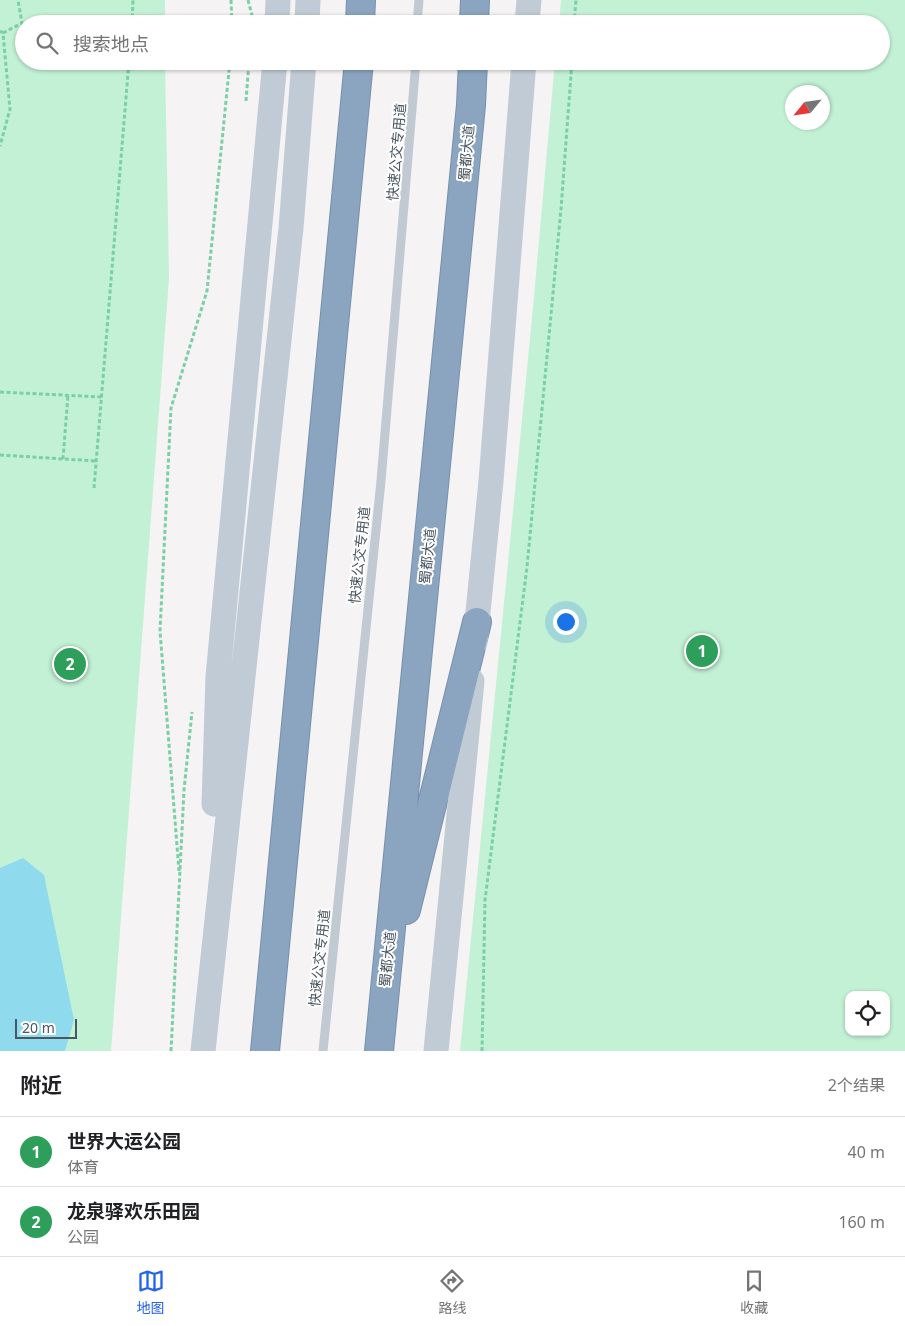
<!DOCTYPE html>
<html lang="zh">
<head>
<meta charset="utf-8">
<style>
	:root { --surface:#fff; --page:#f6f6f6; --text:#202124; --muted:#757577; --line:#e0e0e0; --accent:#2563eb }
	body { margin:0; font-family:"Noto Sans","Noto Sans SC",sans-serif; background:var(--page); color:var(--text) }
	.controls { position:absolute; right:15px; bottom:15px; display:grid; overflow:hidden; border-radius:10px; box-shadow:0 1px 4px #0004 }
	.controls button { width:45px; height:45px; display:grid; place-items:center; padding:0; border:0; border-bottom:1px solid var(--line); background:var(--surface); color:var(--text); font:25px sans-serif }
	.compass { position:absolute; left:785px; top:85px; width:45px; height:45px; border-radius:50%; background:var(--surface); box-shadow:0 1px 4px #0004; rotate:241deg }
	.scale { position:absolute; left:15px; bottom:12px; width:62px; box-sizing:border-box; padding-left:5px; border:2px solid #4a5661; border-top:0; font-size:14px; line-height:18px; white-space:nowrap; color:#4a5661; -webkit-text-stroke:4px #fff; paint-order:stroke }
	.you { position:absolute; left:565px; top:621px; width:18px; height:18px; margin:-12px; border:4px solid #fff; border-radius:50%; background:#1a73e8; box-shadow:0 0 0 8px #1a73e833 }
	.badge { display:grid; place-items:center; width:32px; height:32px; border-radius:50%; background:var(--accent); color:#fff; font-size:16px; font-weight:700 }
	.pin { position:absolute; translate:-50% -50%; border:2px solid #fff; box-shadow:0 1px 5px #0006 }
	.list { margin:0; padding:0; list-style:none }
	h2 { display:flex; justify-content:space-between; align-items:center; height:65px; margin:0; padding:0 20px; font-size:21px }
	h2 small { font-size:16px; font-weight:400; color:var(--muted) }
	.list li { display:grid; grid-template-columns:32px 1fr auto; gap:15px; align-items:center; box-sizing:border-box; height:70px; padding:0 20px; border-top:1px solid var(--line) }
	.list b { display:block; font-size:19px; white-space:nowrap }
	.list p { margin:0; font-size:16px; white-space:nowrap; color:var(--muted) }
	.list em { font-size:16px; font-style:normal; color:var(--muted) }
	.icon { flex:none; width:28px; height:28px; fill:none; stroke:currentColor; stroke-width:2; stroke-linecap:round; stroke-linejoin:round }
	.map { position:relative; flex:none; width:905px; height:1051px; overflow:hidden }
	.search { position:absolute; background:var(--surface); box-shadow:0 1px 4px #0004; left:15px; right:15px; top:15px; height:55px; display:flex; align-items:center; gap:12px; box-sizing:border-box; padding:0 18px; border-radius:28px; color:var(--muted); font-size:19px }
	.sheet { height:205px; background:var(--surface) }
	nav { display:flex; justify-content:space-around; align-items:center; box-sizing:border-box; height:70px; border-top:1px solid var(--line); background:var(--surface); font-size:14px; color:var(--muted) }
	nav a { display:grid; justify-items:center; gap:2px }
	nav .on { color:var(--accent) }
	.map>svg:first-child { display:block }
</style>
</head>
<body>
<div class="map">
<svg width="905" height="1051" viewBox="0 0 905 1051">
	<rect width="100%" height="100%" fill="#f5f3f3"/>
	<path fill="#c3f1d5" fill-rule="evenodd" d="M0,0H165V24H24V61H165L169,278L111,1051H0Z
		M561,0H905V1051H460L533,308L555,61H881V24H559ZM792,92H822V122H792ZM849,995H886V1032H849Z"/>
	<path fill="#90daee" d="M23,858L44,875L74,1020L65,1051H0V868Z"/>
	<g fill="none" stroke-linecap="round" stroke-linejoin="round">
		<g stroke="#7690ad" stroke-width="30">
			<path id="highway" d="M360,24L361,0
				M474,24L475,0
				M406,910L477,622
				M265,1051L359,61
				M379,1051L471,105L473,61"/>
		</g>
		<path stroke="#7ad0a6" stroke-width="3" stroke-dasharray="4 2.5" stroke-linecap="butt" d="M231,0L232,24
			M248,0L253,19
			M132,24L133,0
			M574,24L576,0
			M0,31L3,33L10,109L0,146
			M3,33L22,23L18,0
			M246,101L249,61
			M0,392L102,397
			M0,455L96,461
			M63,459L68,395
			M94,488L129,61
			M179,871L160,631L171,408L207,291L230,61
			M171,1051L184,790L192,712
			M482,1051L485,900L527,567L561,209L572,61"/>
		<path stroke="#c1cad2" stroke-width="9" d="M417,24L419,0
			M323,1051L381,481L416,61"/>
		<path stroke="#c1cbd6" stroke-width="25" d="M277,24L278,0
			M307,24L308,0
			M527,24L529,0
			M475,642L491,481L524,61
			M214,804L218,677L275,61
			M203,1051L291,228L304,61
			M436,1051L472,681"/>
		<use href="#highway" stroke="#8ba5c1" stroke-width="28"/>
	</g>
	<g text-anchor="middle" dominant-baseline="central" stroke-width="4" stroke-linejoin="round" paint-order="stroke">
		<g font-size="14" fill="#4a5661" stroke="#fff">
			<text transform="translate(396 152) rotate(-85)">快速公交专用道</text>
			<text transform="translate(466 153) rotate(-85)">蜀都大道</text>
			<text transform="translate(359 555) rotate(-84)">快速公交专用道</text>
			<text transform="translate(427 556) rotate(-84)">蜀都大道</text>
			<text transform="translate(319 958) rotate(-84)">快速公交专用道</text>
			<text transform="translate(387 959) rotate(-84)">蜀都大道</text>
		</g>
	</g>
</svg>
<div class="controls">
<button><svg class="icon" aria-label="locate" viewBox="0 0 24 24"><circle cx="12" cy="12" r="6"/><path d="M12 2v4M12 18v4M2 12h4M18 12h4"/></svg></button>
</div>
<svg class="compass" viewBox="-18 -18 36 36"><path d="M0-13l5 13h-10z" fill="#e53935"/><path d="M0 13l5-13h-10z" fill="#757577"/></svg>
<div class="scale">20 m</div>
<div class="you"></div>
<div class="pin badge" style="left:702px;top:651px;background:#2e9e5b">1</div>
<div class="pin badge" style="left:70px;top:664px;background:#2e9e5b">2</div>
<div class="search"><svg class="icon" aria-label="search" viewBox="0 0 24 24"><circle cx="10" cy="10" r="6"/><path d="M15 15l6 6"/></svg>搜索地点</div>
</div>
<section class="sheet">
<h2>附近<small>2个结果</small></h2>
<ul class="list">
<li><span class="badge" style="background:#2e9e5b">1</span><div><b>世界大运公园</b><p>体育</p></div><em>40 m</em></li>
<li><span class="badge" style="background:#2e9e5b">2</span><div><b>龙泉驿欢乐田园</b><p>公园</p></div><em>160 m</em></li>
</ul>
</section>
<nav>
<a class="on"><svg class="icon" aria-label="map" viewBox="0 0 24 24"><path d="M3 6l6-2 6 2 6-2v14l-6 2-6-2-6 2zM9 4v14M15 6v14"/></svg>地图</a>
<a><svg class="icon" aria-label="directions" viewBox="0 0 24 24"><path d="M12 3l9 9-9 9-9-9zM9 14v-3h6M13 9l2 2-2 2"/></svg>路线</a>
<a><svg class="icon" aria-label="saved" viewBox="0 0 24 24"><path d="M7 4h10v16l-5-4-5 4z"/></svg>收藏</a>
</nav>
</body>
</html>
